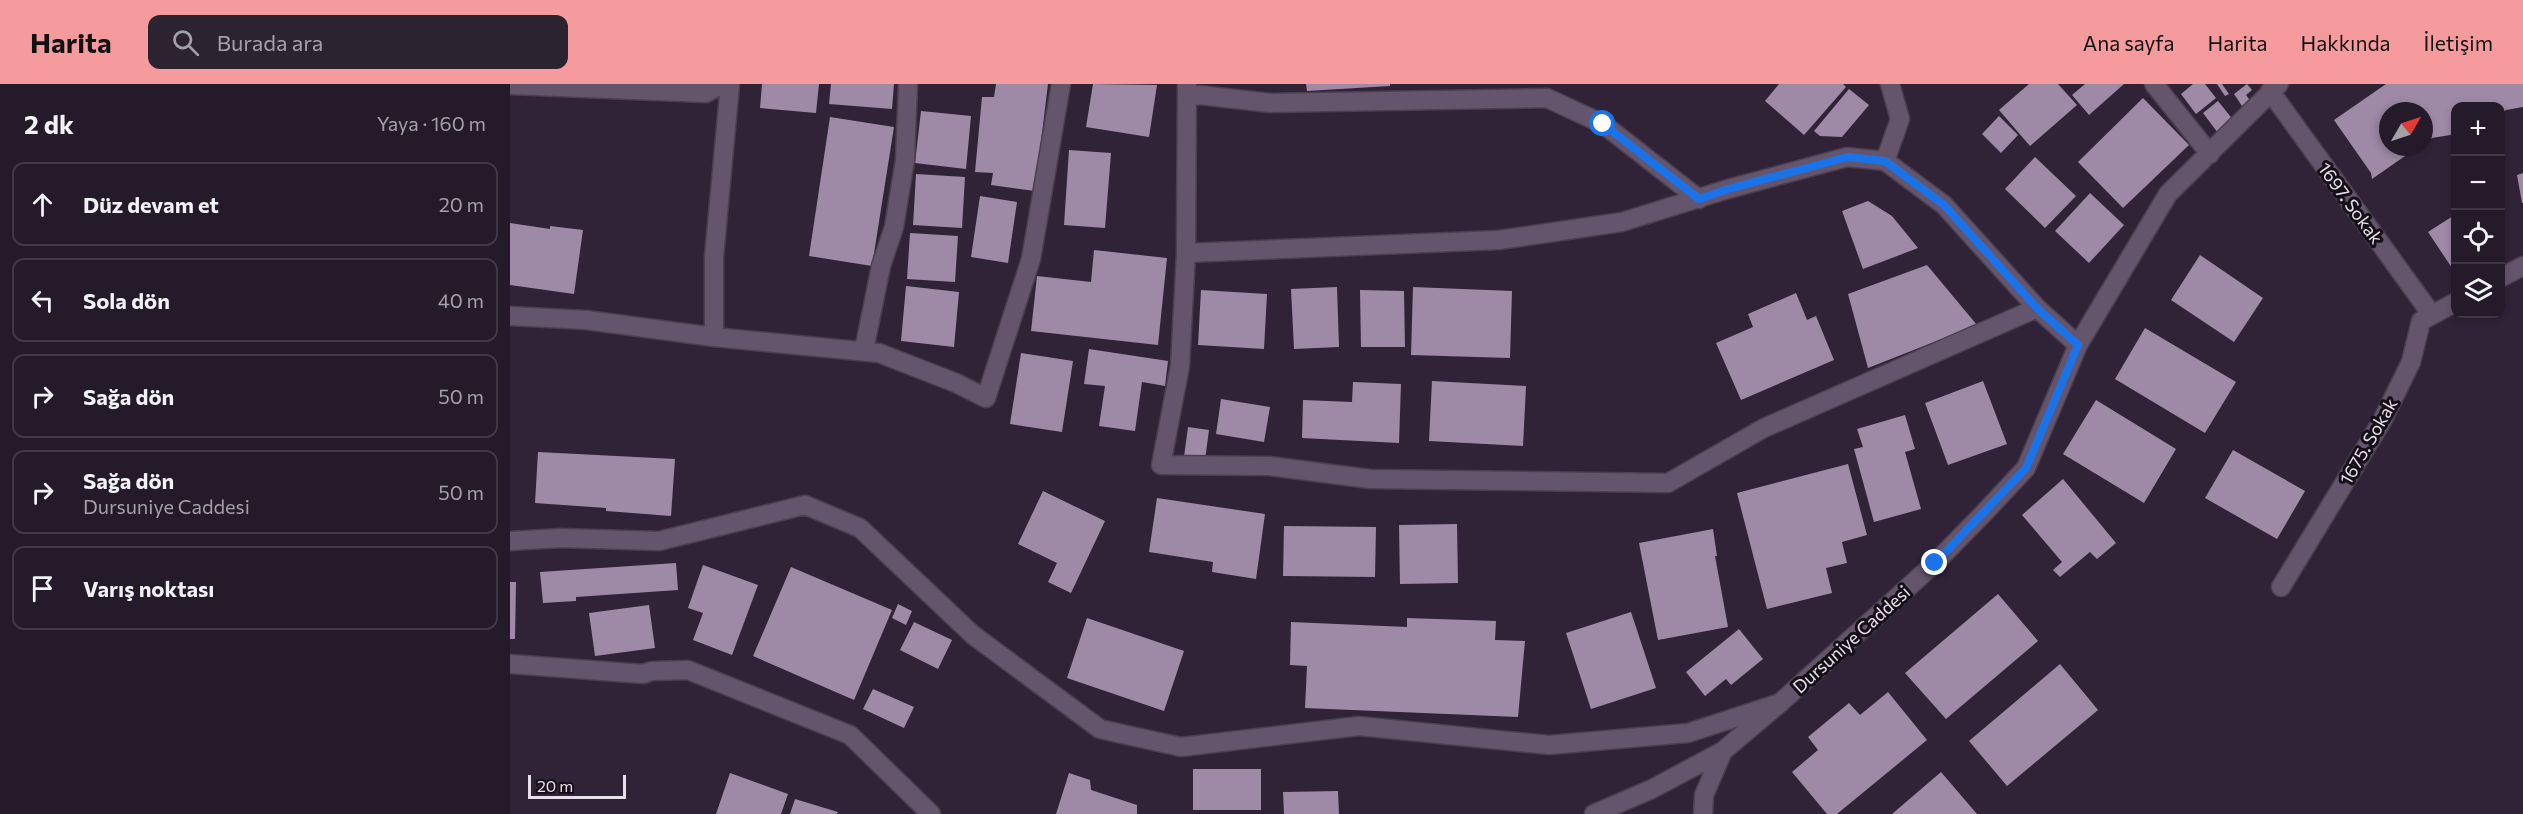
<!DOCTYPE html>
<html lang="tr">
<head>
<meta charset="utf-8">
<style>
	:root { --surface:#241a29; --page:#2c2331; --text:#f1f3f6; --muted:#a3a1a8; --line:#413846; --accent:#f59b9e }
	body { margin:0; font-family:Commissioner,sans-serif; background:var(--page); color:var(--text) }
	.controls { position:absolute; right:18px; top:18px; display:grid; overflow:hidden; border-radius:12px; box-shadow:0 3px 9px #0003 }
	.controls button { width:54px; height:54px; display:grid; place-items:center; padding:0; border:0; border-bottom:2px solid var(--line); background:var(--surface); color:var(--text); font:30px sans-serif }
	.compass { position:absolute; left:1869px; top:18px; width:54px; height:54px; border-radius:50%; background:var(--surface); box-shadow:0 3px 9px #0003; rotate:51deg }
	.scale { position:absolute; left:18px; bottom:15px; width:98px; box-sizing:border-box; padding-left:6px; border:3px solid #e8dfec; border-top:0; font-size:16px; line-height:21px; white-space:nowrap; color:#e8dfec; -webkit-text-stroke:4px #150f18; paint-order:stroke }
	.stop { position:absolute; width:18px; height:18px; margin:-14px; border:4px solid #1a73e8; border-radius:50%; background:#fff }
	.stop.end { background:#1a73e8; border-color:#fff; box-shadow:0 2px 6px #0008 }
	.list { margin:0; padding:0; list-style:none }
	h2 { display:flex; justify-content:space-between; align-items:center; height:78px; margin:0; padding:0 24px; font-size:26px }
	h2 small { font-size:20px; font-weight:400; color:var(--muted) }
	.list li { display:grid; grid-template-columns:39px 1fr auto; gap:18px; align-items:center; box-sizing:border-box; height:84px; margin:0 12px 12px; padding:0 12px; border:2px solid var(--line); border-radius:12px }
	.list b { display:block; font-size:22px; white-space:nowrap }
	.list p { margin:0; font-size:20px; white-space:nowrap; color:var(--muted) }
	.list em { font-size:20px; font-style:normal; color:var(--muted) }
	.icon { flex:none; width:33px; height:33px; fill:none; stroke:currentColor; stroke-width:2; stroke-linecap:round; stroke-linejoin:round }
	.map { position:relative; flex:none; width:2013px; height:730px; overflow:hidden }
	header { display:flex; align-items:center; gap:36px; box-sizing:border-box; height:84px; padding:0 30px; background:var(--accent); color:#111 }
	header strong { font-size:28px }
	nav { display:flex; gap:33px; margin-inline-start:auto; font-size:21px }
	.search { width:420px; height:54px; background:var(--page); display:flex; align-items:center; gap:15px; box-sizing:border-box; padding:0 21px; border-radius:12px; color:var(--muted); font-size:22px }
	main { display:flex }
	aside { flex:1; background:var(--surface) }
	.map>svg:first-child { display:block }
</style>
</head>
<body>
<header>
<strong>Harita</strong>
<div class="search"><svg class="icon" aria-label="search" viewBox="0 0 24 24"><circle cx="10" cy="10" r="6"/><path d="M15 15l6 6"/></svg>Burada ara</div>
<nav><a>Ana sayfa</a><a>Harita</a><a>Hakkında</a><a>İletişim</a></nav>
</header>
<main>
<aside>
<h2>2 dk<small>Yaya · 160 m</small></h2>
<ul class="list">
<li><svg class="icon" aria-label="ahead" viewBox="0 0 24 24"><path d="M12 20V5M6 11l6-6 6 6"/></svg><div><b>Düz devam et</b></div><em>20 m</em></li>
<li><svg class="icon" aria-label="left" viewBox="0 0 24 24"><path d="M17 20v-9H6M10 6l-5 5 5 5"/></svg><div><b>Sola dön</b></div><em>40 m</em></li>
<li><svg class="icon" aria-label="right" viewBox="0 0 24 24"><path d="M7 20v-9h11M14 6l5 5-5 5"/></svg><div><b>Sağa dön</b></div><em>50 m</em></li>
<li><svg class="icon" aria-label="right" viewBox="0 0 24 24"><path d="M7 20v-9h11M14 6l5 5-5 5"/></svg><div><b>Sağa dön</b><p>Dursuniye Caddesi</p></div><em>50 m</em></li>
<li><svg class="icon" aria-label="arrive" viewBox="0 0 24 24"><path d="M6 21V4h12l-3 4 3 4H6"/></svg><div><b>Varış noktası</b></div></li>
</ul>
</aside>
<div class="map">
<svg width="2013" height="730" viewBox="0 0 2013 730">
	<rect width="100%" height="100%" fill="#302337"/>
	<path fill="#9e8aa7" d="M252,0H309L306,29L250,24Z
		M321,0H384L382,25L319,20Z
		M486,0H538L525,107L481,101L483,89L465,88L472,13H484Z
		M583,0L647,1L639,53L576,43Z
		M796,0H880V2L797,7Z
		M1269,0H1333L1336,3L1294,51L1255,17Z
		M1519,0H1548L1567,21L1520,62L1489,26Z
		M1575,0H1614L1579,31L1562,11Z
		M1683,0H1695L1706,14L1686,30L1671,10Z
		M1707,0H1712L1719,10L1715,12Z
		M1737,0L1742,6L1736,11L1742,19L1734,25L1724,10Z
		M1876,0H2013V23L1996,26L1990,30V22H1946V50L1922,54L1914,59V27H1878V63H1908L1862,95L1861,89L1824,36Z
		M1339,5L1359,21L1332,53L1310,52L1304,47Z
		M1633,14L1679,61L1613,124L1568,78Z
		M1708,17L1724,37L1708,49L1693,29Z
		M411,27L461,32L456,85L405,79Z
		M1489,32L1508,51L1491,69L1472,50Z
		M320,33L384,43L362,182L299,172Z
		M559,66L601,69L595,144L554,141Z
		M1525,73L1566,112L1535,144L1495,105Z
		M2013,89V119H2012L2007,91Z
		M406,90L455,93L452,144L403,141Z
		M1580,109L1614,141L1579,179L1545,147Z
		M470,112L507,118L498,179L461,173Z
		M1358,117L1382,132L1408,164L1353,185L1332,127Z
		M1946,130V190L1918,148Z
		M0,139L40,145V142L73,146L64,210L0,201Z
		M400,149L448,152L445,198L397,195Z
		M584,166L657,174L648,261L521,247L527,192L581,198Z
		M1690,171L1753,214L1724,258L1661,216Z
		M1417,181L1467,241L1358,284L1338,210Z
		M396,202L449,208L444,263L391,257Z
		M827,203L829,263L784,265L781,205Z
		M903,203L1002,207L1000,274L901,271Z
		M691,206L757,210L754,265L688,261Z
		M850,206L894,207L895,263H851Z
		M1286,209L1297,236L1306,232L1324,276L1231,316L1206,259L1243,243L1238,230Z
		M1635,244L1726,298L1695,349L1605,295Z
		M579,265L658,277L655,302L632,298L625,347L589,342L595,302L574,300Z
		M511,269L563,277L552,348L500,340Z
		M922,297L1016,302L1013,362L919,357Z
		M1473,297L1497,360L1438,381L1415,319Z
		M843,298L891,300L889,359L792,354L793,316L842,318Z
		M711,315L760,323L754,358L706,350Z
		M1586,316L1666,365L1634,419L1553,370Z
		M1395,331L1405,365L1395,368L1411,425L1364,438L1344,365L1353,363L1347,345Z
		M678,343L699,346L695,376L674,373Z
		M1723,366L1795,407L1767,455L1695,414Z
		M28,368L165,375L161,432L96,427V424L25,419Z
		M1338,380L1357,451L1332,458L1337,479L1316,484L1322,509L1257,525L1227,409Z
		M1553,395L1606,459L1587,475L1580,468L1550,493L1543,486L1552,478L1512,431Z
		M533,407L595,437L561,509L538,498L547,479L508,460Z
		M647,414L755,430L746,495L702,488L703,478L639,468Z
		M947,440L948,499L890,500L889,441Z
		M774,442L866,443L865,493L773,492Z
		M1203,445L1207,472H1205L1218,543L1148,556L1129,459Z
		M166,479L168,506L66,513V517L33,519L30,488Z
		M193,481L248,501L222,571L183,556L193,529L178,524Z
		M281,483L382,526L344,616L243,572Z
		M0,498H6L5,555H0Z
		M1488,510L1528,557L1436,635L1395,589Z
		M388,520L402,527L396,541L382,534Z
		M139,521L145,564L85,572L79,529Z
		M1121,528L1146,604L1081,625L1056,549Z
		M577,534L674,567L654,627L557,594Z
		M897,534L986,537L985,556L1015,557L1008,633L795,624L797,582L780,581L781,538L897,543Z
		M404,538L442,556L428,585L390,566Z
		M1229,545L1253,575L1221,601L1216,595L1195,612L1176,588Z
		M1550,580L1588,626L1497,702L1459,657Z
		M363,605L404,623L394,644L353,625Z
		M1378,608L1417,656L1327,730H1317L1282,688L1308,666L1298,653L1339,619L1350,631Z
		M683,685H751V726H683Z
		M1431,688L1467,730H1382Z
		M220,689L278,710L271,730H206Z
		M559,689L580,696L581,706L627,721V730H546Z
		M828,707L829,730H774L773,708Z
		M285,715L328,728L327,730H280Z"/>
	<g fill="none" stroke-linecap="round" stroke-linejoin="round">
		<g stroke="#4a3f4f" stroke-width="21">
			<path id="minor" d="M220,0L204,173V253L369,269L446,299L476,314L521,175L551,0
				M677,0L676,169L670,282L651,381L759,382L860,395L1158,399L1254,344L1527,224
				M1644,0L1700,70
				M0,1L196,9L212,0
				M1760,7L1922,231
				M677,13L690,11L760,19L1037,14L1093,40L1189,115
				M1375,77L1390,35L1380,0
				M676,169L989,156L1112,138L1218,105L1337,73L1375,77L1434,121L1527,224L1568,261
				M1990,194L2013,182
				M0,232L76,236L204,253
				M354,266L371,182L384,143L395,76L398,0
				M0,457L51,454L149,457L295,421L350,444L463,551L590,645L671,663L849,642L1039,661L1178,649L1270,619
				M1771,503L1872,337L1901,278L1911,237L1946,218
				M0,580L133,590L142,587L178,586L340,651L421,730
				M1084,730L1142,705L1213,667L1270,619L1425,479L1473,430L1516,384L1568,261L1658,110L1769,0
				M1193,730L1194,711L1213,667"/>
		</g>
		<use href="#minor" stroke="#65556c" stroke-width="18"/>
	</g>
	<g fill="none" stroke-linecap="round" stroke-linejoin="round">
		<path stroke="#1a73e8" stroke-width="8" d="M1093,40L1189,115L1218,105L1337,73L1375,77L1434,121L1527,224L1568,261L1516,384L1425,479"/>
	</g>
	<g text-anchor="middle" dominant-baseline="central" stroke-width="6" stroke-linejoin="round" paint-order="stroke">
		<g font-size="18" fill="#e8dfec" stroke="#150f18">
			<text transform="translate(1841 119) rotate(54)">1697. Sokak</text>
			<text transform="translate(1858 357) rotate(-60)">1675. Sokak</text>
			<text transform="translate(1341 555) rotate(-42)">Dursuniye Caddesi</text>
		</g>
	</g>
</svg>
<div class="controls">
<button>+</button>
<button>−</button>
<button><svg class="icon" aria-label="locate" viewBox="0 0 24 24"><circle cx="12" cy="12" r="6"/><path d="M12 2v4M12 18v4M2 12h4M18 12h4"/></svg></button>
<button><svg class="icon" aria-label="layers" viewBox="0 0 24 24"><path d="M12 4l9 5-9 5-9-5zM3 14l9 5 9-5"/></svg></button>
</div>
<svg class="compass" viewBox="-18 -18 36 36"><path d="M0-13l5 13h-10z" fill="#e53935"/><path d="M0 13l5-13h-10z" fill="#a3a1a8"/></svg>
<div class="scale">20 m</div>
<div class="stop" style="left:1093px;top:40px"></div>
<div class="stop end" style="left:1425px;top:479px"></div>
</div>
</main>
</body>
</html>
